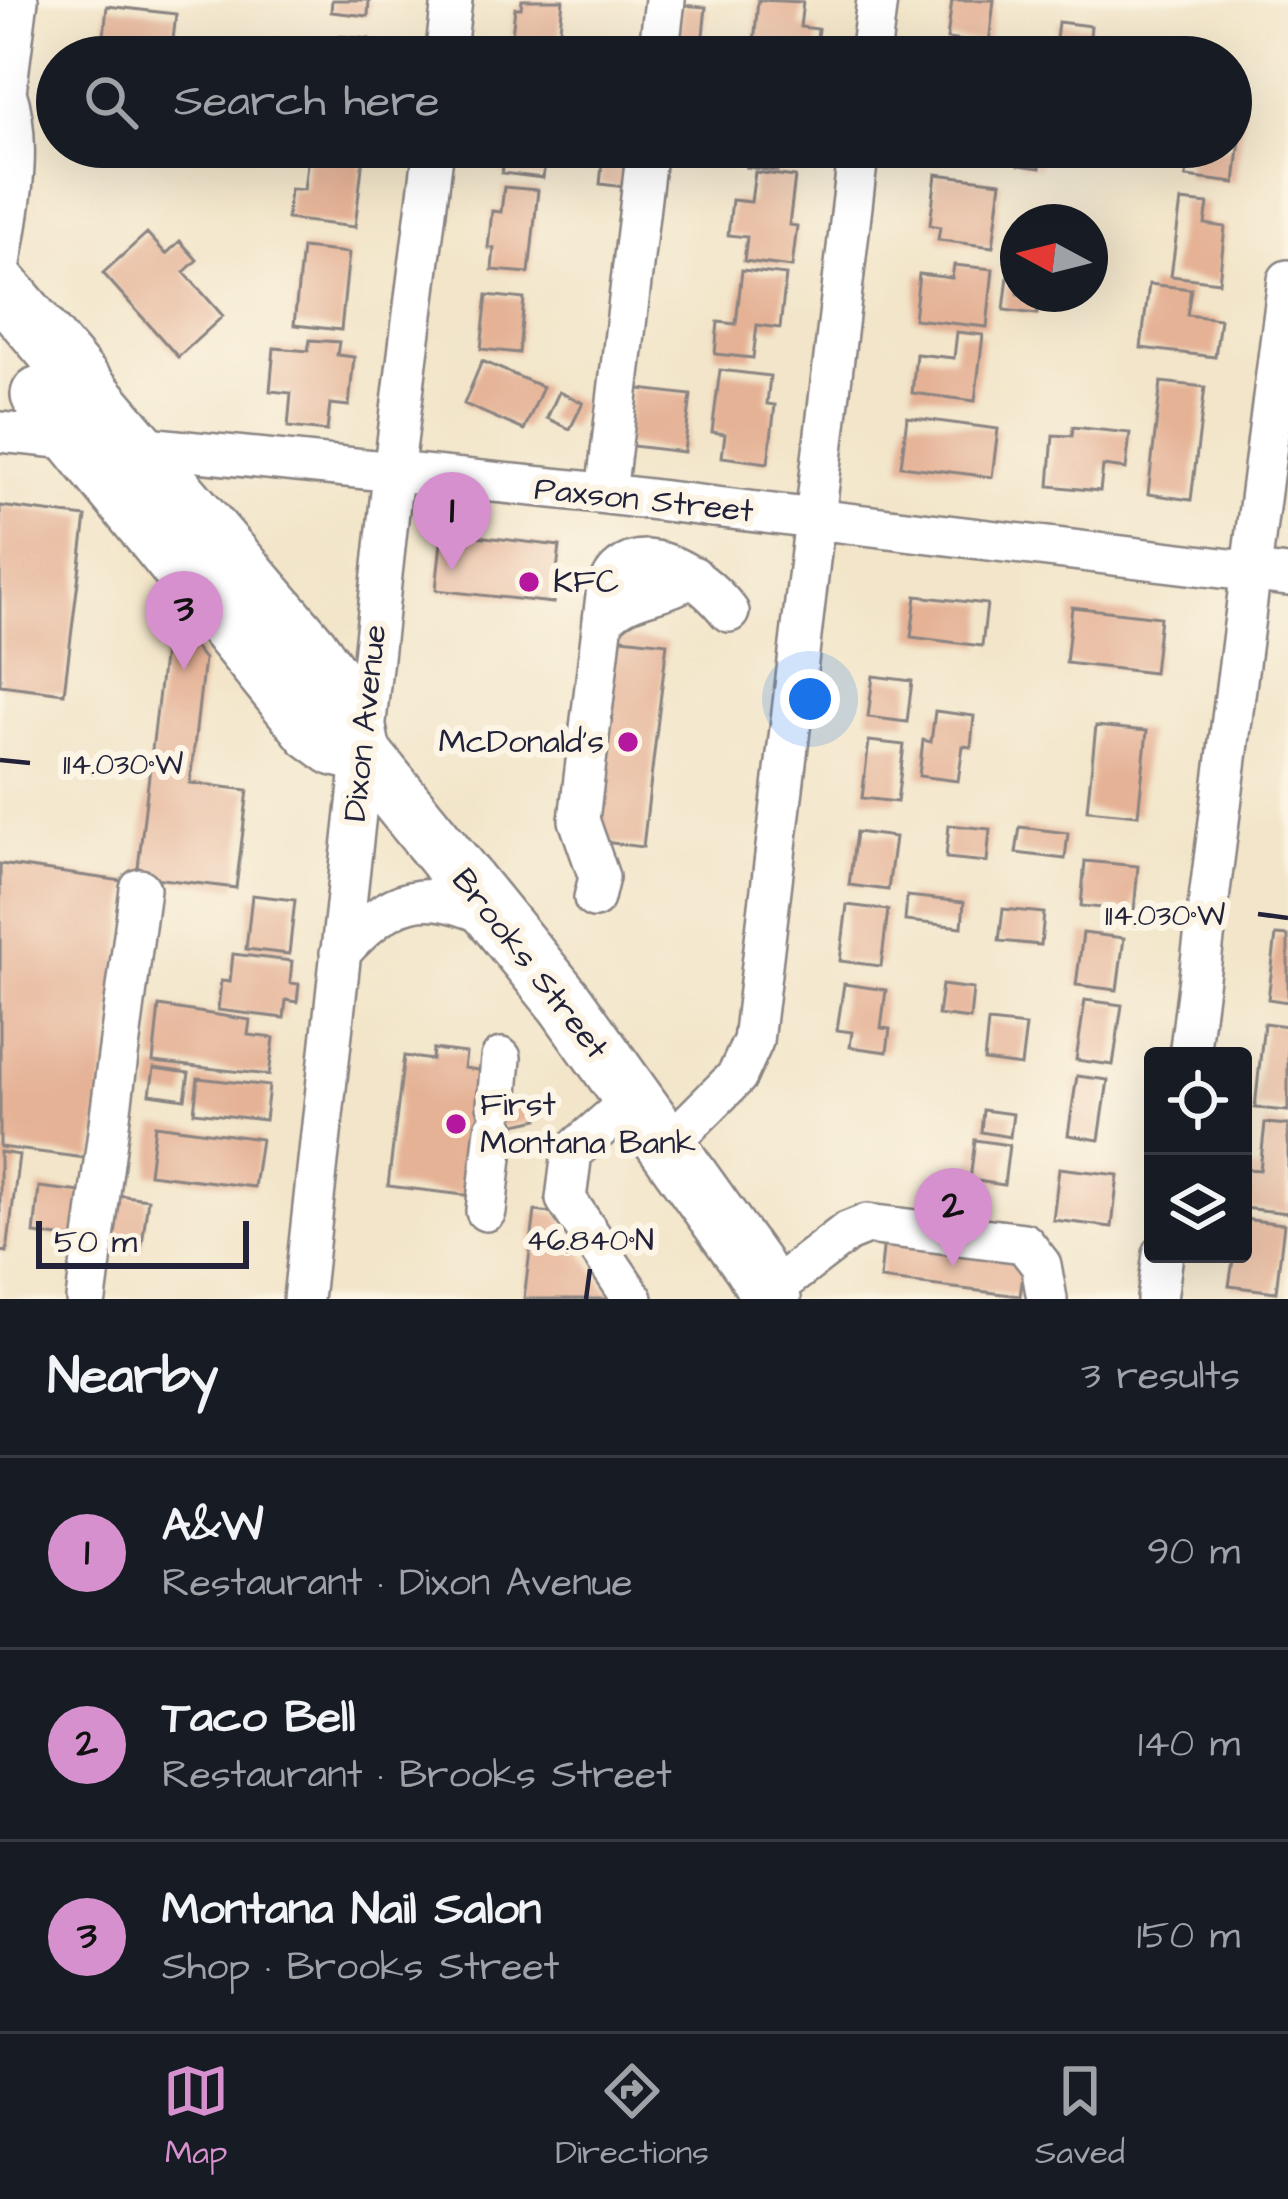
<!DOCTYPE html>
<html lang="en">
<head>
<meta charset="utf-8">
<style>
	:root { --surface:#171b24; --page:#20242c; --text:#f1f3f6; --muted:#9ea1a6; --line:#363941; --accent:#d690ce }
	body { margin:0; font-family:"Architects Daughter",sans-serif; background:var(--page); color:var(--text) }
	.controls { position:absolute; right:36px; bottom:36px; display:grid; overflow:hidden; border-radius:12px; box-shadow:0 12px 48px #0002 }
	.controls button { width:108px; height:108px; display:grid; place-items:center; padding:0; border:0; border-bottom:3px solid var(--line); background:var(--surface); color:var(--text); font:60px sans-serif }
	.compass { position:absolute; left:1000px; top:204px; width:108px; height:108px; border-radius:50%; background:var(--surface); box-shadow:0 12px 48px #0002; rotate:277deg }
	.scale { position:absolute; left:36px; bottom:30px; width:213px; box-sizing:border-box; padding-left:12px; border:6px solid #22223b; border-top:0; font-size:33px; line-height:42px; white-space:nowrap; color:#22223b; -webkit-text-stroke:9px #fcf5e5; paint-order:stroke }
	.you { position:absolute; left:810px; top:699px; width:42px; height:42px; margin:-30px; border:9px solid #fff; border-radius:50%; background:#1a73e8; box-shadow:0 0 0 18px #1a73e833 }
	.badge { display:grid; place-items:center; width:78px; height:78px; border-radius:50%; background:var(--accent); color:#111; font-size:39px; font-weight:700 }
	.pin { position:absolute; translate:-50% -99px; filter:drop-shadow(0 3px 6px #0008) }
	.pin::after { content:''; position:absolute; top:63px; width:42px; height:36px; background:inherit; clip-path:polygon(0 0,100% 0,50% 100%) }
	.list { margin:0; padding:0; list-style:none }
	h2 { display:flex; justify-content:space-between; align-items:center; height:156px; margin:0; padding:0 48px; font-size:51px }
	h2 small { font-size:39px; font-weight:400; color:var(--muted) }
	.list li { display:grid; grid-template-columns:78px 1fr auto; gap:36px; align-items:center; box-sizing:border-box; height:192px; padding:0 48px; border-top:3px solid var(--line) }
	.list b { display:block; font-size:45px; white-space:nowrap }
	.list p { margin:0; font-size:39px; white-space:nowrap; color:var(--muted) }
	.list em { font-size:39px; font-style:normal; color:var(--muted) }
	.icon { flex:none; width:66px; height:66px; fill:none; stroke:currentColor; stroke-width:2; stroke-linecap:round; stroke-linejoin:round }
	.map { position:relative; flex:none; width:1288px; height:1299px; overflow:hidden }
	.search { position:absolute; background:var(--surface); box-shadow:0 12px 48px #0002; left:36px; right:36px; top:36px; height:132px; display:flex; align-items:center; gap:30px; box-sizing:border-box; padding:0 42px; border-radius:66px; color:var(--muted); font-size:45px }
	.sheet { height:732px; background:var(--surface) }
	nav { display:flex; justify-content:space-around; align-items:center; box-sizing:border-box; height:168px; border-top:3px solid var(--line); background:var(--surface); font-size:33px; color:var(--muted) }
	nav a { display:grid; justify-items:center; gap:6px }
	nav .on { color:var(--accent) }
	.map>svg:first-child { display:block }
</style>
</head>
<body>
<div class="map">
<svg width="1288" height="1299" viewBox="0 0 1288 1299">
	<rect width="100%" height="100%" fill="#fcf5e5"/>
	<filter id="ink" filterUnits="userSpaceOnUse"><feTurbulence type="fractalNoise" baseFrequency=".00833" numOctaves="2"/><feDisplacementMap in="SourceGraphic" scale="24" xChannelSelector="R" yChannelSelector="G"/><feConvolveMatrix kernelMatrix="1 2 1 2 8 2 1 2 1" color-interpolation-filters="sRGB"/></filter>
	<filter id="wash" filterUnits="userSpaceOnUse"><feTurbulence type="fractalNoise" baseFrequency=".004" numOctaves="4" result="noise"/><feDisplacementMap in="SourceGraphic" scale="48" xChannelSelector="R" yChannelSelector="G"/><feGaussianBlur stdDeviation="2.7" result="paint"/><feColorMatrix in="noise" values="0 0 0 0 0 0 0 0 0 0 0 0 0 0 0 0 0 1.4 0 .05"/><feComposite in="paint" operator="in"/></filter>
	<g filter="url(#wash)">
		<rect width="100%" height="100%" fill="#f2e5c9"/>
		<g id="blocks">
			<path fill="#e5b296" d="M332,0H369L368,16L331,12Z
				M522,0H563L557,57H515L516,44H511L515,8H521Z
				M758,0L803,2L800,27L818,29L815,57L753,55Z
				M952,0H994L989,44L947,39Z
				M682,5L706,7L702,45L678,42Z
				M107,6L176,14L171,57H127L130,39L104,36Z
				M1058,22L1091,26L1088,57H1054Z
				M339,36L369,39L367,57H337Z
				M1231,104L1244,105L1235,183L1186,177L1189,147H1231Z
				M309,147L364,149L355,227L287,219L290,189L304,190Z
				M505,147H547L543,178L502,173Z
				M604,147H637L633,188L600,184Z
				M748,147H779L777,171L746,167Z
				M1004,147H1042L1040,168L1019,165L1020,152Z
				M755,172L795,177L789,225L797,226L792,267L744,261L747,237L728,235L732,200L751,202Z
				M936,174L1001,182L993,247L938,240L940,227L930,225Z
				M504,187L538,190L529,273L492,270L494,248H488L492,211L501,212Z
				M1181,201L1208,204L1205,224L1225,227L1219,282L1171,276Z
				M147,233L166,254L180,241L197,260L184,272L223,316L178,357L103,273Z
				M302,248L349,253L341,330L294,325Z
				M954,265L993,269L987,327L914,319L919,274L952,278Z
				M1009,268L1018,269V294H1040L1037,314L1004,310Z
				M742,270L786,275L780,328L757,325L753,358L715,354L718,322L736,324Z
				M1149,284L1191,289L1187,315L1220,319L1215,357L1141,348Z
				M487,295L524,299L519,353L481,349Z
				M957,332L983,335L975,401L912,393L916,354L954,358Z
				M310,340L339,342L337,355L354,357L349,406L330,404L327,431L288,427L291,393L270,391L274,348L308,351Z
				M482,361L543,387L524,430L464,404Z
				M720,370L770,376L767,404L775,405L768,463L722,457L725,434L712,432Z
				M1161,382L1205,387L1191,500L1148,494Z
				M631,388L691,395L684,452L624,445Z
				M559,392L583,403L570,429L547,418Z
				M907,417L998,429L992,477L901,466Z
				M1073,427L1130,433L1126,469L1103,466L1100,491L1049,486L1053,435L1072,436Z
				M0,506L86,517L64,693L0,685Z
				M442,532L560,546L553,603L436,590Z
				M916,596L987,604L982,646L911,637Z
				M1072,607L1160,617L1154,673L1066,663Z
				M168,616L204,659L190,783L248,790L236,888L137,876Z
				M613,637L667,643L643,847L588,840Z
				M873,676L912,681L907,722L868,717Z
				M935,711L974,716L971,747L963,746L958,781L919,776L923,740L931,742Z
				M1096,726L1147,731L1138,815L1087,810Z
				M869,741L904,745L897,802L862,798Z
				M949,825L990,829L987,862L946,858Z
				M1020,827L1068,833L1065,859L1016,853Z
				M856,832L895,837L888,890L849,885Z
				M1085,861L1138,866L1134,911L1081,906Z
				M0,864L130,882L93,1159L0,1147Z
				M252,895L295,900L289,954L246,949Z
				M907,896L964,902L962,927L905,921Z
				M847,905L888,910L881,966L840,961Z
				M1003,909L1044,913L1041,945L999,941Z
				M1083,933L1124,938L1117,990L1076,985Z
				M1276,935L1288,936V1002L1268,999Z
				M233,954L292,961L290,983L299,984L297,1002L286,1000L284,1018L218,1010L221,981L230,982Z
				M844,984L886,990L881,1028L890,1029L887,1052L850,1047L852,1032L837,1030Z
				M942,985L973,989L970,1019L938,1015Z
				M1085,1000L1122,1005L1113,1065L1076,1060Z
				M159,1006L250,1020L248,1035L274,1038L269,1075L153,1062Z
				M988,1022L1026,1026L1021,1066L984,1061Z
				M1264,1023L1288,1026V1111L1255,1108Z
				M433,1049L466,1053L464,1068L485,1071L481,1107L541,1098L539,1119L480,1132L473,1196L388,1186L404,1056L432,1060Z
				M154,1068L189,1073L185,1099L150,1094Z
				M1077,1076L1108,1080L1099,1140L1068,1135Z
				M198,1078L269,1086L265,1120L194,1112Z
				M983,1110L1013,1114L1010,1137L981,1132Z
				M1265,1123L1288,1125V1213L1243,1208L1246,1169L1260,1170Z
				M155,1125L261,1139L254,1187L149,1174Z
				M975,1140L1009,1145L1004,1185L970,1180Z
				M0,1152L19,1155L7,1252L0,1251Z
				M1059,1168L1118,1175L1112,1227L1053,1220Z
				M39,1187L90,1193L84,1240L34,1234Z
				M110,1194L148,1199L141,1252L102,1247Z
				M535,1211L558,1214L612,1299H524Z
				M1243,1219L1284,1224L1276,1292L1229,1286L1234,1254H1243Z
				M884,1238L1026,1254L1020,1296L880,1279Z"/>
		</g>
	</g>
	<g filter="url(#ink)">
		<use href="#blocks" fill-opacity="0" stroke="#8a8482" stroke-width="3"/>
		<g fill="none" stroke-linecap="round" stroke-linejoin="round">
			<g stroke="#8a8482" stroke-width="44">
				<path id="minor" d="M445,57L452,0
					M658,57L665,0
					M870,57L877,0
					M0,111L6,92L18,0
					M0,269C9,213 24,146 6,92
					M0,432L582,491L1288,576
					M606,494L647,147
					M603,620C628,591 661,597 693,576
					M594,898L599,877L579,820L606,595C609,586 612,575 620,569C655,541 709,585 729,612
					M340,953C392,896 424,884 497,920
					M1189,1056L1288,280
					M633,1099L572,1152L566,1199L633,1299
					M497,1105L501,1058
					M666,1147L737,1076L753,1041L859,147
					M486,1211L495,1129
					M768,1293L847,1232L867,1224L1024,1243L1041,1265L1047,1299
					M86,1299L140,889
					M303,1299L393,474L434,147
					M1157,1299L1163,1254"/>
			</g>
			<g stroke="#8a8482" stroke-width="62">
				<path id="highway" d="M0,286L310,649L353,709L362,753L565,1003L753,1266L772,1299
					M40,395L313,731L335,747L362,753"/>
			</g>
			<use href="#minor" stroke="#fff" stroke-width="39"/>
			<use href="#highway" stroke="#fff" stroke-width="57"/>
		</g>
	</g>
	<path fill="none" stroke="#22223b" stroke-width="4.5" d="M0,760L30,763M1258,914L1288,918M586,1299L590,1269"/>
	<g fill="#b5179e" stroke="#fcf5e5" stroke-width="4.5">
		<circle cx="529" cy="582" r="12"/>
		<circle cx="628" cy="742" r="12"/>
		<circle cx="456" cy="1124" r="12"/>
	</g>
	<g text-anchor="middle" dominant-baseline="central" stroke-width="12" stroke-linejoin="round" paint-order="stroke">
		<g font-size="33" fill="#22223b" stroke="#fcf5e5">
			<text transform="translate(644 500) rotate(6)">Paxson Street</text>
			<text transform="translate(365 723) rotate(-84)">Dixon Avenue</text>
			<text transform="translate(530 964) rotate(52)">Brooks Street</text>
		</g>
		<g font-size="33" fill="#22223b" stroke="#fcf5e5" text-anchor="start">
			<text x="553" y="582">KFC</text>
			<text x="604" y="742" text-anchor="end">McDonald's</text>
			<text x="480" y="1105">First<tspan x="480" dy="38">Montana Bank</tspan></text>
		</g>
	</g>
	<g font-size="30" text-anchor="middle" fill="#22223b" stroke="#fcf5e5" stroke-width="12" stroke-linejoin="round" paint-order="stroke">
		<text x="123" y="774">114.030°W</text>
		<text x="1165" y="925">114.030°W</text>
		<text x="590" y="1250">46.840°N</text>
	</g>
</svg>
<div class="controls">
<button><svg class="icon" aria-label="locate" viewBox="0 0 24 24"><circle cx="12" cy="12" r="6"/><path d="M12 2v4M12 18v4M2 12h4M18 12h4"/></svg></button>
<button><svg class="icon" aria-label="layers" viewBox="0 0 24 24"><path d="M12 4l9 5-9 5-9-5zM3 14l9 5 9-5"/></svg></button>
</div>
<svg class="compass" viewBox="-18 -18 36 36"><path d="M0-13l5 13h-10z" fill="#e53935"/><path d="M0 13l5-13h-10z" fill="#9ea1a6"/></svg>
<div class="scale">50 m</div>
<div class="you"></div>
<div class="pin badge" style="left:452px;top:571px">1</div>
<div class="pin badge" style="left:953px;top:1267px">2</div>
<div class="pin badge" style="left:184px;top:670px">3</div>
<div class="search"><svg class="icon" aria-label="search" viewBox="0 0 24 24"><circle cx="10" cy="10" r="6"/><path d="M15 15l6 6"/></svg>Search here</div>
</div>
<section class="sheet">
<h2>Nearby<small>3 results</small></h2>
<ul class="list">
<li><span class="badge">1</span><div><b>A&amp;W</b><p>Restaurant · Dixon Avenue</p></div><em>90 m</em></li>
<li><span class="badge">2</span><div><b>Taco Bell</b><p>Restaurant · Brooks Street</p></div><em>140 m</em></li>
<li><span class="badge">3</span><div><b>Montana Nail Salon</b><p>Shop · Brooks Street</p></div><em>150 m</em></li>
</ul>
</section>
<nav>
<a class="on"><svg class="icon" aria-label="map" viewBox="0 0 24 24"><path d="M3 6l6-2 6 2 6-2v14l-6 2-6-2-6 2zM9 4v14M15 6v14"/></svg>Map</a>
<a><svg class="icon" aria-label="directions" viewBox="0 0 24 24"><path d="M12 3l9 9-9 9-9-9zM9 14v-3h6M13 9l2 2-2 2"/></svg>Directions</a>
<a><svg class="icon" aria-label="saved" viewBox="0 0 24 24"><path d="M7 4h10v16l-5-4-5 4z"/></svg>Saved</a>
</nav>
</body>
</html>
